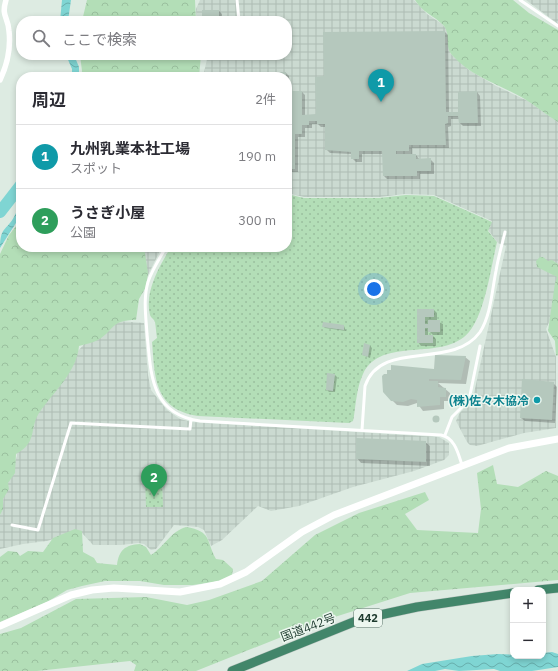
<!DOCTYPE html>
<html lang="ja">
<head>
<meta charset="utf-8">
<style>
	:root { --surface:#fff; --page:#f2f2f3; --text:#2b2b33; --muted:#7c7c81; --line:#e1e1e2; --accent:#fe5447 }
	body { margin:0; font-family:"IBM Plex Sans","Noto Sans JP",sans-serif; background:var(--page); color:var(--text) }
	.controls { position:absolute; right:12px; bottom:12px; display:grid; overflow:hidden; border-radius:8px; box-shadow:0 2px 6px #0003 }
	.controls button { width:36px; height:36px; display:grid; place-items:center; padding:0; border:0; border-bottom:1px solid var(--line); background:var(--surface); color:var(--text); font:20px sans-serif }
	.you { position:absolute; left:374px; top:289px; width:14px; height:14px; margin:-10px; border:3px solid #fff; border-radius:50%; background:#1a73e8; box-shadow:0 0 0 6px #1a73e833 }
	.badge { display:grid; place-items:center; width:26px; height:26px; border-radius:50%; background:var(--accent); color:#fff; font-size:13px; font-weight:700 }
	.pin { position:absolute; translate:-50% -33px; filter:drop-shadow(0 1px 2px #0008) }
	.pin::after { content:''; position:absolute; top:21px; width:14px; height:12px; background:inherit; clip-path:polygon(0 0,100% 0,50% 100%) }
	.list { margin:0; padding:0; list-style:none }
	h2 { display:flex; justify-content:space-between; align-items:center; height:52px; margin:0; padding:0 16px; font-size:17px }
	h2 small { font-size:13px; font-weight:400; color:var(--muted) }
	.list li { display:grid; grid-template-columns:26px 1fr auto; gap:12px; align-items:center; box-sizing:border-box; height:64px; padding:0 16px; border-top:1px solid var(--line) }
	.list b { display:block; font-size:15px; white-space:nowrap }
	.list p { margin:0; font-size:13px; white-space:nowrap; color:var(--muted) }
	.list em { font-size:13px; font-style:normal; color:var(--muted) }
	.icon { flex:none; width:22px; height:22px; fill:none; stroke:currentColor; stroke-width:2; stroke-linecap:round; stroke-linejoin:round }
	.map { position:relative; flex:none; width:558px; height:671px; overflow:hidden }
	.search { position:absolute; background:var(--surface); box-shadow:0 2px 6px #0003; left:16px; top:16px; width:276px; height:44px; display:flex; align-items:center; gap:10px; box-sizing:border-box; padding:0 14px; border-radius:16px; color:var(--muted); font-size:15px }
	.panel { position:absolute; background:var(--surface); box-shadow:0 2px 6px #0003; left:16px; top:72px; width:276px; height:180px; border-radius:16px }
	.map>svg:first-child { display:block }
</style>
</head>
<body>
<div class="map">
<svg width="558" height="671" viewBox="0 0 558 671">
	<defs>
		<pattern id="industrial-grid" width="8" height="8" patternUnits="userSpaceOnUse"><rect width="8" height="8" fill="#cbdad1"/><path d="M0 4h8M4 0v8" fill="none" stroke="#aebcb4"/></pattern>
		<pattern id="grass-dots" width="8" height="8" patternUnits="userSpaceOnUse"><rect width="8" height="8" fill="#b3deb7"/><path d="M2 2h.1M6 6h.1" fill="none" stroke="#9abf9e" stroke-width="1.8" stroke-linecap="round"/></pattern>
		<pattern id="forest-crowns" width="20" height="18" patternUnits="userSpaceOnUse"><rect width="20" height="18" fill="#b3deb7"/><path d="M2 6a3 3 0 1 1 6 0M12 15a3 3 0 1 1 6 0" fill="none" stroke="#9abf9e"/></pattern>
		<pattern id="water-waves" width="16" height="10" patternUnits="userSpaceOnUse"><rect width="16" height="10" fill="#7fd5d3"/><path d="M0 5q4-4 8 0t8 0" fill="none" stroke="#67aeac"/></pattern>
	</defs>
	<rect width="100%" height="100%" fill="#ddebe2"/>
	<path fill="url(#industrial-grid)" d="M200,0H414L427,14L442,24L447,30L450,53L469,70L496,86L528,101L558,122V302L546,329L556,357V428L524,433L477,446L470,445L467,442L456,421L459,414L473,398L506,246L498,243L488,230L492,221L434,195L405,194L379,197H304L287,193V77H203L207,59L204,55H287V21H197L196,9Z
		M526,0H558V24Z
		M127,247H162L147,277Z
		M119,321L144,323L148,375L151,390L167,410L180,419L192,422L439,437L449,443V455L444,460L414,471L353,487L299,506L271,511L258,506L222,540L211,546L204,530L198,527L174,525L156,549L151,550L144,544L138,543L121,545H93L82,533L69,534L47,541L23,544L0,549V515L3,505L4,488L17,456L16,446L78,351L86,342L107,327Z"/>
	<path fill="url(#grass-dots)" d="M287,194L304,198H379L406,195L434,196L492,222L488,231L497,242C491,267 485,313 469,332C443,363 381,335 363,374C357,387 356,402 354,416L353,421L349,423L198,416C154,409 155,378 152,342L157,338C156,333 156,327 155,322C154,319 151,318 150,315C144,292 160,265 171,247H287Z
		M145,478H162L163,507H146Z"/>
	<path fill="url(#forest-crowns)" d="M87,0H195L196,21H82Z
		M415,0H513L529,13L558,30V122C546,115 535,105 523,98C499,84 471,77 452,55C444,46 452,33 442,24C433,15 423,13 415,0Z
		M80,55H201L199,77H81L82,71Z
		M21,220V247H144L148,273L146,287L139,299L136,320C110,320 115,330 98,340C92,343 85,344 79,346C77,372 53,392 39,413C29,429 38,442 16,454L15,473L8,483L9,489L3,499V509L0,515V254L9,235Z
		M543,257L548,261L552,260L558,264V355L556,356L555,341L548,331L555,283L557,277L537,267L536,261L540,257Z
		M493,465L497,484L518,487L546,471L558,476V580L410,593L319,622L196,671H134L136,665L130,661L37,671H0V634L21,628L76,599L146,597L187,605L209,600L262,581L315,535L359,513L425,492L429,500L405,514L417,530L478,533L481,509L477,473Z
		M186,527C212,531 206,541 216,559L223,560L233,569L232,575L227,580L193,585H164L140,581H105L82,586L67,590L47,602L0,622V557L8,551L17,552L20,556L28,551L43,552L53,538L75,529L82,531L83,552L94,558L97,563L117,565C119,550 125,545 140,544L146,547L151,555C164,547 170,532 186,527Z"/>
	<path fill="url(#water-waves)" d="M62,0H71L68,21H60Z
		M66,55H74L79,67V77H72V69Z
		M21,182V215L0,248C0,225 8,231 16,213C21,202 19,192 21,182Z
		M552,652L558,654V667L532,671H500L494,669L459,671L445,669L435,671H407L422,664L472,656L498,654L543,656V653Z"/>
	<path fill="#0003" d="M219,11L222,14V21H203Z
		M445,32L448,35L449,113H459L477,92L480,96L481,126H463L460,123L459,119H451V126L448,127L449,148H412V155H416L419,159H430L434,163V174H420V179H387L384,176V154H362V162H356L352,158V154L330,153L326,149V127H321L318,124H312V128H305V137H298V172H287V77H256L286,73L289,76L290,92H302L305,95V116L317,115L325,77Z
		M418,310H434L437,313V321L443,324V335H433L428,330V336H433L436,339V346H421L418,342Z
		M323,326H344L346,331L325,328Z
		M370,346L372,348L370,358L363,355Z
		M465,357L470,361L466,384L438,383L450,393V401H444V409L423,411L417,403L408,406L397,405L384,392Z
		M335,375L337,377L335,392H329L327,390Z
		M553,383L557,387L555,423L525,421L521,418Z
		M435,417L439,420L438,422L434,420Z
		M425,442L430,446V466L361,463L357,458Z"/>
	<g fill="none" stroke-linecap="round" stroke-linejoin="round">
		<path stroke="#7fd5d3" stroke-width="12" d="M0,212L21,185"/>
	</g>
	<path fill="#b5c8bd" d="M202,10H219V21H202Z
		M445,31L446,112H458V92L477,91L478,123H459L458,116H448V123L445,124L446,145H409V151H396V154H416V159L431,158V171H417V176H383L382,151H359V159H351V152L325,150V124H317V121H309V125H302V134H295V169H287V91H302V115L316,114L315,77L324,76L323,32Z
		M255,72H286V77H255Z
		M417,309H434V317H425V324H428V320H440V332H428V328H425V335H433V343H417Z
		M323,322L344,325V330L322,327Z
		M364,343L370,345L368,357L362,355Z
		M435,355L466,356L461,380L429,379V381H438V387L446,388V397H440V405L417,407V400L411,399L403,402L391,401L383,392L382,376L384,374H387V370H391V365L434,369Z
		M327,373L335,374L333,391L326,390Z
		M522,379L554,382L552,420L520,418Z
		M432.5 419a3.5 3.5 0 1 1 7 0a3.5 3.5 0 1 1-7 0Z
		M356,438L426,441V462L356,459Z"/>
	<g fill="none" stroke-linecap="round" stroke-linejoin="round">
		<g stroke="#c0c8c4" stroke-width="10">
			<path id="trunk" d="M538,590L558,588
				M232,671L361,619L417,607L513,593"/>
		</g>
		<path stroke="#fff" stroke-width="3" d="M237,0L239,21
			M520,0L558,26
			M166,247C160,258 152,270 148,282C143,299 146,317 147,334C151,373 150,414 200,421L441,435C455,438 458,453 462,465
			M362,430L365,386C381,338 452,371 480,332C491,315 492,290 496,271C498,258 502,245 505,232
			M445,435L452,417L466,403L470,395L480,346
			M12,525L38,530L71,423L190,429L191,419"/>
		<path stroke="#fff" stroke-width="5.5" d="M0,80C7,65 11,48 9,31C8,16 1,17 6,0"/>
		<path stroke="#fff" stroke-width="7" d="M0,626L71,595L92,590L114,588L180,592L220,584L246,572L302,532L334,515L509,448L558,439"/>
		<use href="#trunk" stroke="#42866a" stroke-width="9"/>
	</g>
	<circle fill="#0f9aa8" stroke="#edf7f0" stroke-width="1.5" cx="537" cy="400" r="4"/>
	<g text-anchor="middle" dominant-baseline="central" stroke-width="3" stroke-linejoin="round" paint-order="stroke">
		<rect fill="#edf7f0" stroke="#5b7368" stroke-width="1" x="354" y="609" width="28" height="18" rx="3"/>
		<g font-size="11" font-weight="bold" fill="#1d3b2e">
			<text x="368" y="618">442</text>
		</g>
		<g font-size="12" font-weight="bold" fill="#0d838f" stroke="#edf7f0" text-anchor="end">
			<text x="529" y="400">(株)佐々木協冷</text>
		</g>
		<g font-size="12" fill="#1d3b2e" stroke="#edf7f0">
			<text transform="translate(308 627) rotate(-21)">国道442号</text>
		</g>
	</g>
</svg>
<div class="controls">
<button>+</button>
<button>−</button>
</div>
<div class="you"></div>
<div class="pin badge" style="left:381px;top:102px;background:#0f9aa8">1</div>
<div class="pin badge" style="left:154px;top:497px;background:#2e9e5b">2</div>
<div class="search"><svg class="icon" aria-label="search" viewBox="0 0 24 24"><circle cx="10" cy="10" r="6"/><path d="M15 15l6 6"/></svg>ここで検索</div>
<section class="panel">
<h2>周辺<small>2件</small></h2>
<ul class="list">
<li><span class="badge" style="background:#0f9aa8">1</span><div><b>九州乳業本社工場</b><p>スポット</p></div><em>190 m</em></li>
<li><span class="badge" style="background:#2e9e5b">2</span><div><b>うさぎ小屋</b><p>公園</p></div><em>300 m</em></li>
</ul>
</section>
</div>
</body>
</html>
